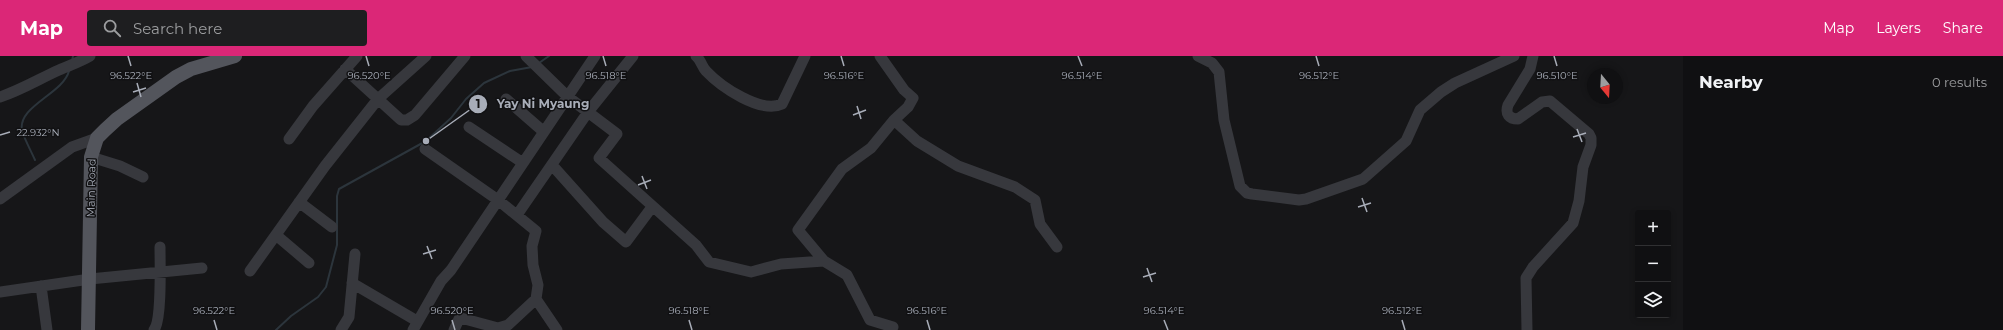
<!DOCTYPE html>
<html lang="en">
<head>
<meta charset="utf-8">
<style>
	:root { --surface:#101012; --page:#1e1e20; --text:#f1f3f6; --muted:#9c9d9f; --line:#303032; --accent:#db2777 }
	body { margin:0; font-family:Montserrat,sans-serif; background:var(--page); color:var(--text) }
	.controls { position:absolute; right:12px; bottom:12px; display:grid; overflow:hidden; border-radius:4px; box-shadow:0 2px 6px #0003 }
	.controls button { width:36px; height:36px; display:grid; place-items:center; padding:0; border:0; border-bottom:1px solid var(--line); background:var(--surface); color:var(--text); font:20px sans-serif }
	.compass { position:absolute; left:1587px; top:12px; width:36px; height:36px; border-radius:50%; background:var(--surface); box-shadow:0 2px 6px #0003; rotate:162deg }
	.list { margin:0; padding:0; list-style:none }
	h2 { display:flex; justify-content:space-between; align-items:center; height:52px; margin:0; padding:0 16px; font-size:17px }
	h2 small { font-size:13px; font-weight:400; color:var(--muted) }
	.icon { flex:none; width:22px; height:22px; fill:none; stroke:currentColor; stroke-width:2; stroke-linecap:round; stroke-linejoin:round }
	.map { position:relative; flex:none; width:1683px; height:274px; overflow:hidden }
	header { display:flex; align-items:center; gap:24px; box-sizing:border-box; height:56px; padding:0 20px; background:var(--accent); color:#fff }
	header strong { font-size:19px }
	nav { display:flex; gap:22px; margin-inline-start:auto; font-size:14px }
	.search { width:280px; height:36px; background:var(--page); display:flex; align-items:center; gap:10px; box-sizing:border-box; padding:0 14px; border-radius:4px; color:var(--muted); font-size:15px }
	main { display:flex }
	aside { flex:1; background:var(--surface) }
	.map>svg:first-child { display:block }
</style>
</head>
<body>
<header>
<strong>Map</strong>
<div class="search"><svg class="icon" aria-label="search" viewBox="0 0 24 24"><circle cx="10" cy="10" r="6"/><path d="M15 15l6 6"/></svg>Search here</div>
<nav><a>Map</a><a>Layers</a><a>Share</a></nav>
</header>
<main>
<div class="map">
<svg width="1683" height="274" viewBox="0 0 1683 274">
	<rect width="100%" height="100%" fill="#161618"/>
	<g fill="none" stroke-linecap="round" stroke-linejoin="round">
		<path stroke="#2c353c" stroke-width="2" d="M72,5L73,0
			M539,7L549,0
			M35,104C31,95 25,84 22,75C17,50 63,38 69,15
			M276,274L291,260L318,241L326,231L337,189V140L339,133L426,85L451,62L466,43L484,27L510,15L532,11"/>
		<path stroke="#37383d" stroke-width="11" d="M526,0L568,41L617,78L599,102L696,189L709,206L751,216L781,208L824,205
			M696,0C701,4 702,11 706,15C721,31 761,58 782,48L805,0
			M880,0L904,34L913,42L908,51L894,64L917,85L958,110L1015,131L1035,144L1040,168L1057,191
			M1198,0L1212,7L1219,16L1224,64L1240,130L1247,137L1252,138L1299,144L1306,143L1363,123L1406,85L1420,54L1441,36L1455,27L1514,0
			M345,13L401,64H407L415,59L465,0
			M0,41C21,34 39,23 59,14C70,9 80,6 90,0
			M506,43L544,76
			M469,71L523,107
			M289,83L313,50L357,0
			M425,93L498,144L536,175L532,190L533,209L538,229L536,243L508,269L498,272L461,262L459,263L454,274
			M91,101L120,110L143,121
			M552,109L603,166L626,186L652,151
			M0,143L72,91L97,82
			M299,146L332,171
			M517,159L588,56L633,0
			M276,179L309,207
			M250,215L325,110L378,43L426,0
			M352,227L417,265
			M41,230L47,274
			M0,236L90,223L202,212
			M536,243L557,274
			M893,271L870,264L847,219L824,205L798,174L842,113L871,92L894,64
			M154,274C162,264 160,206 160,191
			M341,274L349,261L355,198
			M413,274L441,225L451,214L595,0
			M1527,274L1526,222L1533,211L1573,167L1579,145L1583,111L1591,89V82L1589,78L1550,45L1542,46L1518,63C1509,63 1505,58 1508,49L1530,13L1533,0"/>
		<path stroke="#53555c" stroke-width="14" d="M88,274L91,101L97,82L105,74L117,63L176,21L191,13L235,0"/>
	</g>
	<path fill="none" stroke="#a8adb8" stroke-width="1.5" d="M128,0L131,10M366,0L369,10M603,0L606,10M841,0L844,10M1078,0L1082,10M1316,0L1319,10M1554,0L1557,10M137,27L141,41M133,36L146,32M857,50L861,63M853,59L866,54M1577,73L1582,86M0,79L10,76M1573,81L1586,77M642,120L647,133M638,129L651,124M1362,142L1367,156M1358,151L1371,147M427,190L432,203M423,198L436,194M1147,212L1152,226M1143,221L1156,217M214,264L217,274M452,264L455,274M689,264L692,274M927,264L930,274M1164,264L1168,274M1402,264L1405,274"/>
	<g text-anchor="middle" dominant-baseline="central" stroke-width="3" stroke-linejoin="round" paint-order="stroke">
		<g font-size="11" fill="#a8adb8" stroke="#111113">
			<text transform="translate(91 132) rotate(-89)">Main Road</text>
		</g>
	</g>
	<g font-size="10" text-anchor="middle" fill="#a8adb8" stroke="#111113" stroke-width="3" stroke-linejoin="round" paint-order="stroke">
		<text x="131" y="23">96.522°E</text>
		<text x="369" y="23">96.520°E</text>
		<text x="606" y="23">96.518°E</text>
		<text x="844" y="23">96.516°E</text>
		<text x="1082" y="23">96.514°E</text>
		<text x="1319" y="23">96.512°E</text>
		<text x="1557" y="23">96.510°E</text>
		<text x="38" y="80">22.932°N</text>
		<text x="214" y="258">96.522°E</text>
		<text x="452" y="258">96.520°E</text>
		<text x="689" y="258">96.518°E</text>
		<text x="927" y="258">96.516°E</text>
		<text x="1164" y="258">96.514°E</text>
		<text x="1402" y="258">96.512°E</text>
	</g>
	<path fill="none" stroke="#a8adb8" stroke-width="1.5" d="M426 85L478 48"/>
	<g fill="#a8adb8" stroke="#111113" stroke-width="1.5">
		<circle cx="426" cy="85" r="4"/>
		<circle cx="478" cy="48" r="10"/>
	</g>
	<g font-size="12" text-anchor="middle" font-weight="bold" fill="#111">
		<text x="478" y="52">1</text>
	</g>
	<g font-size="12" text-anchor="middle" font-weight="bold" fill="#a8adb8" stroke="#111113" stroke-width="3" stroke-linejoin="round" paint-order="stroke">
		<text x="543" y="52">Yay Ni Myaung</text>
	</g>
</svg>
<div class="controls">
<button>+</button>
<button>−</button>
<button><svg class="icon" aria-label="layers" viewBox="0 0 24 24"><path d="M12 4l9 5-9 5-9-5zM3 14l9 5 9-5"/></svg></button>
</div>
<svg class="compass" viewBox="-18 -18 36 36"><path d="M0-13l5 13h-10z" fill="#e53935"/><path d="M0 13l5-13h-10z" fill="#9c9d9f"/></svg>
</div>
<aside>
<h2>Nearby<small>0 results</small></h2>
<ul class="list">
</ul>
</aside>
</main>
</body>
</html>
